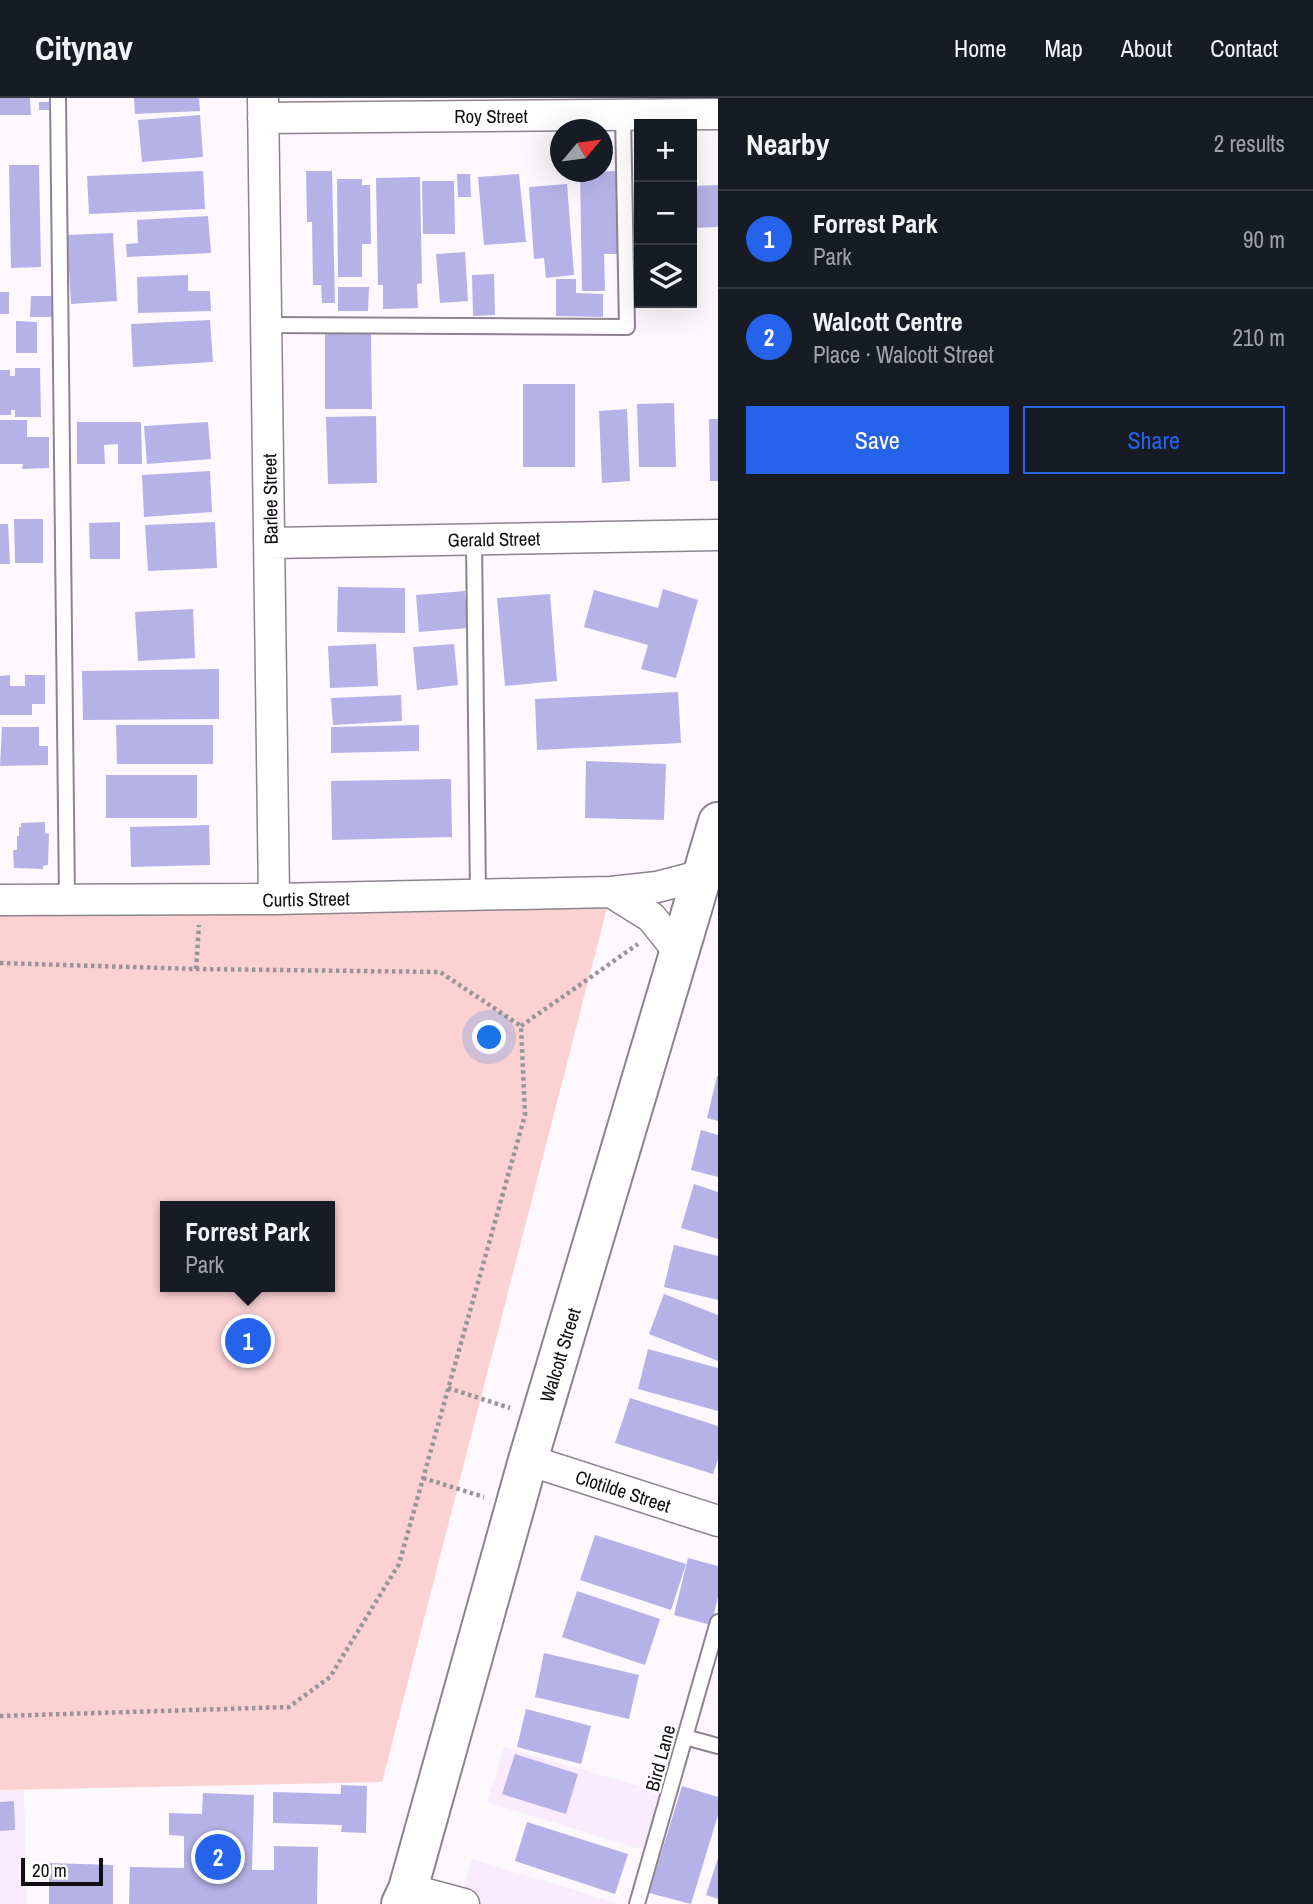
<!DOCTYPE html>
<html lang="en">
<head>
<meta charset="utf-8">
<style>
	:root { --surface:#171b24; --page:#242831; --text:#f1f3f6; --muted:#9ea1a6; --line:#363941; --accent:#2563eb }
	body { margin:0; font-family:"Archivo Narrow",sans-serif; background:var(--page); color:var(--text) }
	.controls { position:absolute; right:21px; top:21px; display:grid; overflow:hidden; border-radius:0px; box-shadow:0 7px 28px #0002 }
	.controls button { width:63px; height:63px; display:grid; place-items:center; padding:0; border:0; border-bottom:2px solid var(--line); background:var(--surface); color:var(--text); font:35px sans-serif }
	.compass { position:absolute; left:550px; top:21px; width:63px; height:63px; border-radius:50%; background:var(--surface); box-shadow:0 7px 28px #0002; rotate:61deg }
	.scale { position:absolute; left:21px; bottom:18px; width:82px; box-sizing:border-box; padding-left:7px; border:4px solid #110e12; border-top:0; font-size:19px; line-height:24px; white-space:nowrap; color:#110e12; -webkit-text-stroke:5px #fff; paint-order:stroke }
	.you { position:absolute; left:490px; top:940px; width:24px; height:24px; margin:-18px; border:5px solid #fff; border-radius:50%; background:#1a73e8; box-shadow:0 0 0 10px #1a73e833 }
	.badge { display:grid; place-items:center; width:46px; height:46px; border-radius:50%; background:var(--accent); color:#fff; font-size:23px; font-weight:700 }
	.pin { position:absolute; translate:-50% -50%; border:4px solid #fff; box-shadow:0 2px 7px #0006 }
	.popup { position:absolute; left:160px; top:1103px; width:175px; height:91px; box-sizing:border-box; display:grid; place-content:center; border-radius:0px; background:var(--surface); filter:drop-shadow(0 2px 5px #0005); font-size:23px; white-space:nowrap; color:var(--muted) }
	.popup b { font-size:26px; color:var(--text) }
	.popup::after { content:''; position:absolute; left:50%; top:100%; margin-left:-14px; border:14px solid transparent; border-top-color:var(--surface) }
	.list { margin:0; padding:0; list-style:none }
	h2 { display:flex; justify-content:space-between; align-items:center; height:91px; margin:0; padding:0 28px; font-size:30px }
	h2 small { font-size:23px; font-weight:400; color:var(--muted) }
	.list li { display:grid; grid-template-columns:46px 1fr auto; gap:21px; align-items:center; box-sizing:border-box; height:98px; padding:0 28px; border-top:2px solid var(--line) }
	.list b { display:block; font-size:26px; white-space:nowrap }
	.list p { margin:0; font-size:23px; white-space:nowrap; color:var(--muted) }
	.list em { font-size:23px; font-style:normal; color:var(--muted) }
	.actions { display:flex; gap:14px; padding:21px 28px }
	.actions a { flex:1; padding:16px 0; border:2px solid var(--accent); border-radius:0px; text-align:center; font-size:24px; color:var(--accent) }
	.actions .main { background:var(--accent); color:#fff }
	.icon { flex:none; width:38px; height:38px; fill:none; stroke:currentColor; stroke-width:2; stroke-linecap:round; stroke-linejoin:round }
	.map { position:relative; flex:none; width:718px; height:1806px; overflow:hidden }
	header { display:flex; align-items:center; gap:42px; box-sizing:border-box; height:98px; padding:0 35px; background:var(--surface); border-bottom:2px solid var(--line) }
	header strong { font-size:33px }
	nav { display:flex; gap:38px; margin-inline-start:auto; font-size:24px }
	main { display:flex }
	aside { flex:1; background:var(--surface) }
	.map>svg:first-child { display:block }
</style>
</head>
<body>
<header>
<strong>Citynav</strong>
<nav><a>Home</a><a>Map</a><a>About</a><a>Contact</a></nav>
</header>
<main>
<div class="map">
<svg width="718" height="1806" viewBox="0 0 718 1806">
	<rect width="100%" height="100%" fill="#fcf8fd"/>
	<path fill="#faebff" d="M504,1649L670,1697L653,1755L487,1704Z
		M0,1692H24L27,1806H0Z
		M472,1761L620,1806H459Z"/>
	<path fill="#fcd1d2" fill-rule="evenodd" d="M611,794L382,1684L0,1692V802ZM166,1108H330V1189H166Z"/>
	<path fill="#b6b2e7" d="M0,0H30L31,17H0Z
		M134,0H199L200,13L135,16Z
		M39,4H49V12H39Z
		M200,17L203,59L142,64L138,22Z
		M9,67H39L41,169L11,170Z
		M203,73L205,111L89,116L87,78Z
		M306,73H332L335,205H322L321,187H313L312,124H307Z
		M621,73L622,156H604L605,193H582L580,74Z
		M457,76H470L471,99H458Z
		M519,76L526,144L484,147L478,79Z
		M420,79L422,185L417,186L418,210L383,211V187H378L376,80Z
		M337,81H362V87H370L371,146H362V179H338Z
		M422,83H454L455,136H423Z
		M567,86L574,177L546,180L544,160L534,161L529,89Z
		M718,87V129L692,130V88Z
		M208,118L211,155L127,159L126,146L138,145L137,122Z
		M113,135L117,203L71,206L67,137Z
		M465,154L468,203L440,205L436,156Z
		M494,176L495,217L473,218L472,177Z
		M188,177V193H210L211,213L138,215L137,179Z
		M556,181H576V195L603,196V219L556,218Z
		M338,189H369L368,213H338Z
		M0,194H9V216H0Z
		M31,198H53V219H30Z
		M210,222L213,264L133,269L131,226Z
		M16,223L37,224V255H16Z
		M325,236H371L372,311H325Z
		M15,270H40L41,319H15V312H11V317H0V272H10V278H15Z
		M523,286H575V369H523Z
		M674,305L676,369H639L637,306Z
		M627,311L630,383L602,385L599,313Z
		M376,318L377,385L328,386L326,319Z
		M709,321H718V383H710Z
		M0,322H27V339H49V370L22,371L23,366H0Z
		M77,324H141L142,366H118V346L104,347L105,366H77Z
		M208,324L211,361L147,366L144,328Z
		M210,373L212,414L144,419L142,377Z
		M14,421H43V465H15Z
		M120,424V461H90L89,425Z
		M215,424L217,470L148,473L145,427Z
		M0,426H8L10,466H0Z
		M338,489L405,490V535L337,534Z
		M663,491L698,502L676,580L641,571L648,547L584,529L594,492L658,510Z
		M465,493L468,530L419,534L416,497Z
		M550,496L557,583L505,588L497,500Z
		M193,511L195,560L138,563L135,514Z
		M376,546L378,588L330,590L328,548Z
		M454,546L458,587L417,592L413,549Z
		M219,571V621L83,622L82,573Z
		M10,577V588H25V577H45V606H32V617H0V578Z
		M678,594L681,645L537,652L535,601Z
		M401,597L402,623L333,627L331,600Z
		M116,627H213V666H117Z
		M419,627V653L331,655V629Z
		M2,629H39V648H48V667L0,668Z
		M586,663L666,666L664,722L585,720Z
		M106,677H197V720H106Z
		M451,681L452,739L332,742L331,683Z
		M45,724V735L49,736L48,767L43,768V771L14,770L13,752H17V738H19V729H21V725Z
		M209,727L210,767L131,769L130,729Z
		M717,978H718V1023L707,1020Z
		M701,1032L718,1037V1079L691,1072Z
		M694,1086L718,1094V1141L681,1130Z
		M674,1147L718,1158V1202L664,1189Z
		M664,1196L718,1217V1263L649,1236Z
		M648,1251L718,1270V1313L638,1291Z
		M630,1300L718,1328V1361L713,1376L615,1345Z
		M595,1437L686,1466L671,1512L580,1482Z
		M688,1460L718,1468V1499L711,1527L674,1517Z
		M577,1493L660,1521L645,1567L562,1539Z
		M544,1555L639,1577L629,1621L535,1599Z
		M526,1611L591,1628L581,1666L517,1649Z
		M515,1656L578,1676L566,1716L502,1696Z
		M341,1687L367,1688L366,1735L341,1734L342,1727L273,1725V1694L341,1696Z
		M682,1688L718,1699V1717L691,1806L649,1795Z
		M203,1695L254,1697L252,1772H274V1748L318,1749L317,1806H129L130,1769L184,1770V1738L169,1737V1715L202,1716Z
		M14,1703L15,1732L0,1733V1704Z
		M527,1724L628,1756L615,1796L515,1763Z
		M718,1760V1801L706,1797Z
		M49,1765L113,1767V1806H49Z"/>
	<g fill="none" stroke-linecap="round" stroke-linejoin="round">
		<g stroke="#8c838f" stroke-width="18">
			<path id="service" d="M58,0L67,802
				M266,227L627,229L623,17
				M474,442L478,798
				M685,1639L718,1648
				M637,1806L718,1524"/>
		</g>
		<g stroke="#8c838f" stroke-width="33">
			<path id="minor" d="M263,0L274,801
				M263,20L718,16
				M271,445L718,437
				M611,794L651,819L680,855
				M0,802L274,801L611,794L657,789L703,777
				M528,1362L718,1423
				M408,1791L464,1806"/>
		</g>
		<g stroke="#8c838f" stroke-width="42">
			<path id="primary" d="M401,1806L408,1791L528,1362L718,724"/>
		</g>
		<path stroke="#989599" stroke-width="4.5" stroke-dasharray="3.5 3.5" stroke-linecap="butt" d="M0,865L196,871L440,874L521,928
			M196,871L199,827
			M521,928L638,846
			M448,1290L510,1310
			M423,1380L484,1399
			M0,1618L289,1609L330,1579L399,1466L525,1017L521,928"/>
		<use href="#service" stroke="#fff" stroke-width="14"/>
		<use href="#minor" stroke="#fff" stroke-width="30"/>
		<use href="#primary" stroke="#fff" stroke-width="38"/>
	</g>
	<g text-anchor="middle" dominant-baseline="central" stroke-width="5" stroke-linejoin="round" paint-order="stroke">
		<g font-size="19" fill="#110e12" stroke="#fff">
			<text x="491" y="18">Roy Street</text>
			<text transform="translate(270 401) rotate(-91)">Barlee Street</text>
			<text transform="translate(494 441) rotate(-1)">Gerald Street</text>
			<text transform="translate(306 801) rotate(-1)">Curtis Street</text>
			<text transform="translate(560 1257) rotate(-73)">Walcott Street</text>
			<text transform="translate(623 1393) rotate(18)">Clotilde Street</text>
			<text transform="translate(660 1660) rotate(-75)">Bird Lane</text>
		</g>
	</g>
</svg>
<div class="controls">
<button>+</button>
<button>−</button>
<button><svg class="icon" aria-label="layers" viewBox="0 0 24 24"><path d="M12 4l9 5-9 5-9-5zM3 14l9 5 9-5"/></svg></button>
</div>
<svg class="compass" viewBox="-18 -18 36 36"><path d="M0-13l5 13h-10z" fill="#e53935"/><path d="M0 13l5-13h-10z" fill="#9ea1a6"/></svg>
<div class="scale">20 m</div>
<div class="you"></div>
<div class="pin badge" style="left:248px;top:1243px">1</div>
<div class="popup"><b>Forrest Park</b>Park</div>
<div class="pin badge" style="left:218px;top:1759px">2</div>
</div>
<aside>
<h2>Nearby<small>2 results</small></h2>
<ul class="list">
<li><span class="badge">1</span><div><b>Forrest Park</b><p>Park</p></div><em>90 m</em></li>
<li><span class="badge">2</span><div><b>Walcott Centre</b><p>Place · Walcott Street</p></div><em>210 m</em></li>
</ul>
<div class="actions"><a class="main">Save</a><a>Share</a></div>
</aside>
</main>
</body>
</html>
